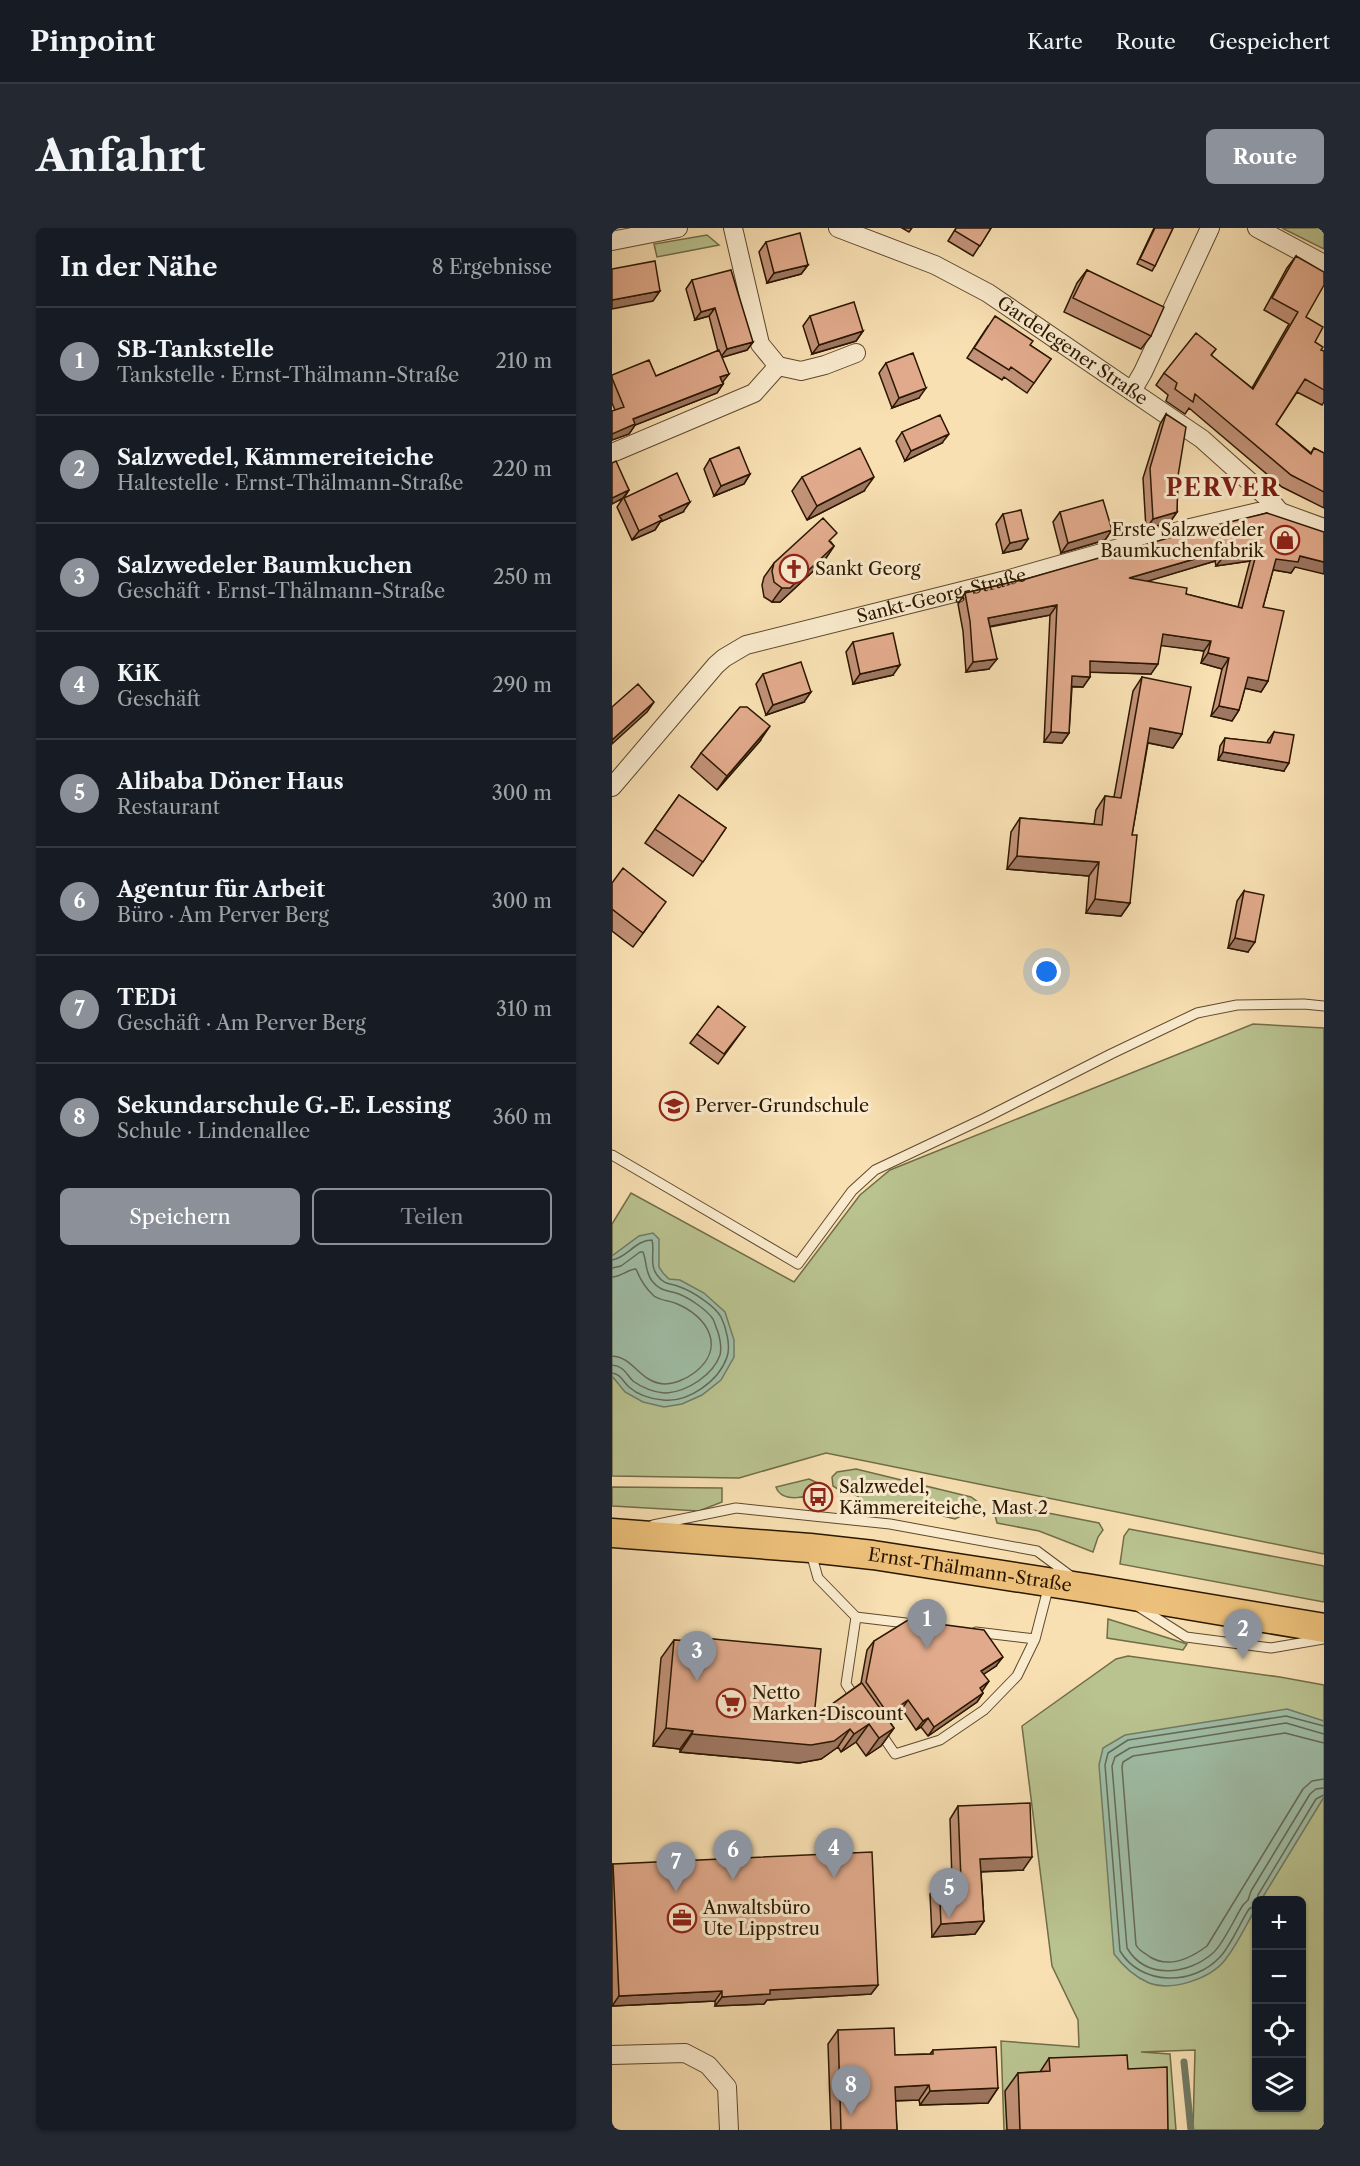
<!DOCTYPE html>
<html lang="de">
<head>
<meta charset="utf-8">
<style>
	:root { --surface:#171b24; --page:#242831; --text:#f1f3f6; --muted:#9ea1a6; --line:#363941; --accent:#8c9099 }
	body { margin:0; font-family:"Libre Caslon Text",serif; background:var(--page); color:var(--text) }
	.controls { position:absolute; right:18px; bottom:18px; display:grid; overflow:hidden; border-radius:9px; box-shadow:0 2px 4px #0004 }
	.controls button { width:54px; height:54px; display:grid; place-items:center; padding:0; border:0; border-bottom:2px solid var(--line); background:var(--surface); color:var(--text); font:30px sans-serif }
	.you { position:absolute; left:435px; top:744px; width:21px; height:21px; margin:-15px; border:4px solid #fff; border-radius:50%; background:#1a73e8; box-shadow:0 0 0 9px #1a73e833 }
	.badge { display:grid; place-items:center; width:39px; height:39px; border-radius:50%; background:var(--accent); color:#fff; font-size:20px; font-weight:700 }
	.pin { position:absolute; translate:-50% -50px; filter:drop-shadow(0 2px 3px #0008) }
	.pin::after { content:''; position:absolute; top:32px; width:21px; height:18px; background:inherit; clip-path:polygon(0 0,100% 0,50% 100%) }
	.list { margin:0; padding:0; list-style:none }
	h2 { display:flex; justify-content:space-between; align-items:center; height:78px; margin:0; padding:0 24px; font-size:26px }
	h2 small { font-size:20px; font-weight:400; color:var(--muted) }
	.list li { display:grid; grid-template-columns:39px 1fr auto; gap:18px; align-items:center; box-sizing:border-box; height:108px; padding:0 24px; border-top:2px solid var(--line) }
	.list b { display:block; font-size:22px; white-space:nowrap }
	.list p { margin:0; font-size:20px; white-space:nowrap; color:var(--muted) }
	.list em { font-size:20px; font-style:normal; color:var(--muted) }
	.actions { display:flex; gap:12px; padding:18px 24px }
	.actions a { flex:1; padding:14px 0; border:2px solid var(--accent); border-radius:9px; text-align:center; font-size:21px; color:var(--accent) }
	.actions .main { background:var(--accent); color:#fff }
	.icon { flex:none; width:33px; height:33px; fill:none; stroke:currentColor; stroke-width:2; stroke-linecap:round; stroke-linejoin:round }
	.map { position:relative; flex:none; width:712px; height:1902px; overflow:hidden; border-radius:9px }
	header { display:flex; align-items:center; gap:36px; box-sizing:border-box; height:84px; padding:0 30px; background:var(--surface); border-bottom:2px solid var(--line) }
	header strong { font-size:28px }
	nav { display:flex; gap:33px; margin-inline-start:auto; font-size:21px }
	.intro { display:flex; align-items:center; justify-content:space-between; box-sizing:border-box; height:144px; padding:0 36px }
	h1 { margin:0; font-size:42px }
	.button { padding:15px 27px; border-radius:9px; background:var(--accent); color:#fff; font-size:21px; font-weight:700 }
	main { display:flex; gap:36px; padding:0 36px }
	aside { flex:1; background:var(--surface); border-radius:9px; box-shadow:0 2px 4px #0004 }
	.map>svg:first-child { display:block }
</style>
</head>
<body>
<header>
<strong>Pinpoint</strong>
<nav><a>Karte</a><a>Route</a><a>Gespeichert</a></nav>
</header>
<div class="intro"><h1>Anfahrt</h1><a class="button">Route</a></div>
<main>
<aside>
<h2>In der Nähe<small>8 Ergebnisse</small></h2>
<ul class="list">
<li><span class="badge">1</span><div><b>SB-Tankstelle</b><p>Tankstelle · Ernst-Thälmann-Straße</p></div><em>210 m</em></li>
<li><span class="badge">2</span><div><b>Salzwedel, Kämmereiteiche</b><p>Haltestelle · Ernst-Thälmann-Straße</p></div><em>220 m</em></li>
<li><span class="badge">3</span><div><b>Salzwedeler Baumkuchen</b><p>Geschäft · Ernst-Thälmann-Straße</p></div><em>250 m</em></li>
<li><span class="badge">4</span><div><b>KiK</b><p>Geschäft</p></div><em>290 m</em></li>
<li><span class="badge">5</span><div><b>Alibaba Döner Haus</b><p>Restaurant</p></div><em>300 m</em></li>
<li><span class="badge">6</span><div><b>Agentur für Arbeit</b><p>Büro · Am Perver Berg</p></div><em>300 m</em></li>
<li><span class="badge">7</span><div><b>TEDi</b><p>Geschäft · Am Perver Berg</p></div><em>310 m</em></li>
<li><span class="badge">8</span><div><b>Sekundarschule G.-E. Lessing</b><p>Schule · Lindenallee</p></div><em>360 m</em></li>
</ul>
<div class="actions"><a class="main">Speichern</a><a>Teilen</a></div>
</aside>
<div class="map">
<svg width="712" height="1902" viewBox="0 0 712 1902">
	<rect width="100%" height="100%" fill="#f8e0b3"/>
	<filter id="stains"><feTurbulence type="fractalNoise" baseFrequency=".00333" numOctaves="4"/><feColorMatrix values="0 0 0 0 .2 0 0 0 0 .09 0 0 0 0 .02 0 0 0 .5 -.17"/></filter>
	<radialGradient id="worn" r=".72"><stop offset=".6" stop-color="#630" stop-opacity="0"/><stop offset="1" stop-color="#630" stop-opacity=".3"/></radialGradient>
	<path fill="#b9c390" stroke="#726d48" stroke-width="1.5" fill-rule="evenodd" d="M670,0H712V21Z
		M95,7L107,17L45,29L42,16Z
		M641,796L712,800V1326L214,1225L127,1250L0,1248V996L19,965L182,1054L248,967L278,942Z
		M244,1241L359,1269L370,1277L371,1280L363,1288L351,1287L343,1291L280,1275L262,1279L246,1275V1268L229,1263L221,1258L220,1249L225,1244Z
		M197,1251L208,1256V1260C198,1271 169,1275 164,1259Z
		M0,1259L110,1260V1274L87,1283L0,1278Z
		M390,1276L487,1295L491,1302L486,1309L481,1324L427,1303L385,1295L382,1283Z
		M517,1301L712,1338V1374L508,1336L512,1308Z
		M496,1391L575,1416L571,1422L495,1410Z
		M516,1428L668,1449L712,1457V1902H581L583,1822L529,1824L558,1826L564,1902H392L389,1813L467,1819L466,1792L440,1738L410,1498L504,1431ZM644,1672H690V1880H644Z"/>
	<path fill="#9fbea8" stroke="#717b65" stroke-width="1.5" d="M41,1005L47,1011V1039L51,1045L57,1051L68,1052L92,1065L113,1084L122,1112V1129L109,1152L90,1167L70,1176L52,1179L31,1174L13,1164L0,1148V1028L27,1008Z
		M675,1481L712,1493V1569L649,1672H644V1680C634,1697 625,1717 613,1732C599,1750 560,1764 537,1755C523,1749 511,1738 502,1726L487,1537L491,1520L513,1507Z"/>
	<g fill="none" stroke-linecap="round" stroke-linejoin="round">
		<path stroke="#656a54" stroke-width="1.5" d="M0,1032C15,1030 23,1012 40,1012C43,1023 37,1036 45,1047C54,1059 58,1054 68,1059C80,1063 103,1078 109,1089C114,1099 119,1118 115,1129C107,1153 76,1175 51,1172C39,1171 26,1167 17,1159C11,1154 9,1146 0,1145
			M0,1040L9,1038L28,1024H31C35,1034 33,1044 40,1053C48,1063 54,1062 64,1065C76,1069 94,1081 101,1091C103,1095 104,1100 106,1104C108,1111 110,1119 108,1127C101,1147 76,1163 55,1165C44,1165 30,1160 21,1153C14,1146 12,1138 0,1137
			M0,1049C9,1049 16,1041 24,1041C28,1051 33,1060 42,1068C49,1073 56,1072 63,1075C96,1088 115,1120 82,1145C74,1151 62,1156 52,1156C27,1154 22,1129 0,1128
			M712,1506L674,1495L518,1520L503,1529L500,1538L515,1720C534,1752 576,1747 601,1725C612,1715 622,1691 631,1677L636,1672L639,1663L698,1566L704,1561L712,1560
			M712,1515L673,1505L521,1528L511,1534L510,1539L524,1717C527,1723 533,1725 538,1729C558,1741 579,1730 595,1718L691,1561L700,1553L712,1551
			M645,1672L646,1667L704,1571L712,1567
			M644,1677L637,1681C628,1695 619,1717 608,1729C581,1758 529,1758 508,1723L493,1537L496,1525L516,1512L674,1488L712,1498"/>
		<path stroke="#717b65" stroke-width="7" d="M572,1834L579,1902"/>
		<g stroke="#5e492d" stroke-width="11">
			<path id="lane" d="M0,927L186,1036L240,963L263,942L373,890L499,826L585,785L625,777L692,776L712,778
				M41,1297L124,1280L278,1296L425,1323L460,1349
				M199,1325L206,1350L244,1389L302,1396
				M527,1379L574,1409L659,1420L712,1411
				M244,1389L234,1456L244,1471
				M364,1404L423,1411
				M268,1504L283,1526L328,1512L372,1482L405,1448L423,1411L437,1357"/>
		</g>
		<g stroke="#5e492d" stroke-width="20">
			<g id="street">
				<path d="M121,0L148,116L166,138"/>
				<path id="s1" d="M226,0L323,37L376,65L590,211L658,272L668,284"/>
				<path d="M645,0L712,36"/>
				<path d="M0,13L66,0"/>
				<path d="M520,163L531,144L598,0"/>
				<path d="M0,225L142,165L166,138L189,143L213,137L244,125"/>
				<path id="s2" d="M0,559L104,437L112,430L134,417L394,352L574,301L646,284H668L712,300"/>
				<path d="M0,1827L73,1825L96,1837L115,1859L117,1902"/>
			</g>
		</g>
		<g stroke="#2b1700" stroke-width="31">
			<g id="primary">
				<path id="s3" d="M0,1305L198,1320L261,1327L474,1360L712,1400"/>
			</g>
		</g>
		<use href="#lane" stroke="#faebce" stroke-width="9"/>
		<use href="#street" stroke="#faebce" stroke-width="18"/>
		<use href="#primary" stroke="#ecc07a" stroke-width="28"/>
	</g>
	<path fill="#c29278" stroke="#2b1700" stroke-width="1.5" fill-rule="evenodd" d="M290,0H300L297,4Z
		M344,0H379L361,28L336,13Z
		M542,0H561L543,38L540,43L525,36Z
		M154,14L196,37L189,46L155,55L147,24Z
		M684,28L694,89L703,114L709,122L712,123V174L710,177L685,164L664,196L699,225L702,220L712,225V280L670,259L577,180L573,186L554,173L556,167L544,157L552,145L604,121L599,127L640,160L677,96L652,82L675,40Z
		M475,42L539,108L529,121L452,84L465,55Z
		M80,52L141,114L135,122L110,129L111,156L105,165L23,197L17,206L0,212V183L3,182L0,175V147L44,148L106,123L97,88L83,92L74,61Z
		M198,88L251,103L244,113L200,126L191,98Z
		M376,98L418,117L439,131L415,165L392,149L390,152L355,130Z
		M274,135L307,170L280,180L267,145Z
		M554,186L566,248L565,284L558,294L534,301L531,250L548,196Z
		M290,204L330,215L293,233L284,213Z
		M98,231L138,246L132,256L102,268L92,241Z
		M0,235L17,262L12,270L71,284L48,294L43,302L20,312L5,279L11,270L0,276Z
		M190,249L252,263L195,292L180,263Z
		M448,284L500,302L493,312L449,325L441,294Z
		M655,285L683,339L679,345L661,342L651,379L656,453L649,464L633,460L627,482L620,493L599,488L610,441L589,435L592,423L549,417L539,446L478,444V449L471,459H460L457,505L450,515L432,514L438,387L378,399L377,441L354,444L351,403L346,376L353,365L414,351ZM603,333L604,338L638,333L626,379L574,366L535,353Z
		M391,286L416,311L409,321L391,325L384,296Z
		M219,314L222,318L212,333L168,374H160L152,369L150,357L152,349L162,335Z
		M241,414L281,447L241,456L234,424Z
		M151,446L192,474L154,487L144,456Z
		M530,449L570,506L561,520L536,515L520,607L518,675L509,688L474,685L477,648L395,641L399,604L408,590L482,596L484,582L493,568L502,569L521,463Z
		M662,504L672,543L606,532L608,518L613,510L655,515L656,512Z
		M148,513L105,562L79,539L89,525Z
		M67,567L114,600L81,648L33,615Z
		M0,655L44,688L21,719L0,703Z
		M632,663L636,724L616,720L625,673Z
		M133,799L106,836L78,815L85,806Z
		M91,1410L202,1489L249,1455L255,1422L262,1413L384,1438L372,1446L370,1463L371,1465L365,1474L316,1508L309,1499L304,1502L290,1481L276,1491L282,1500L269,1518L254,1528L244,1514L229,1524L226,1519L209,1531L187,1535L68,1524V1521L41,1518L49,1430L62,1412L88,1414Z
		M346,1578L411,1642L369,1644L372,1693L363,1706L320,1709L318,1666L327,1653L340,1652L338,1591Z
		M1,1636L266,1757L259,1766L155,1772L152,1776L103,1778V1773L0,1778V1637Z
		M226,1802L283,1827L318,1826L321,1822L386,1860L376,1875L308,1877L307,1872L283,1873L285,1902H219L216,1816Z
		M437,1830L516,1841L556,1902H395L393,1863L406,1845L428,1844Z"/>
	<path fill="#9e7762" stroke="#2b1700" stroke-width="1.5" d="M196,37L189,46L155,55L162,45Z
		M48,63L41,73L0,81V72Z
		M103,80L97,88L83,92L89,84Z
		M251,103L244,113L200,126L207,117Z
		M141,114L135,122L108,130L115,121Z
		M117,146L110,155L108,149Z
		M111,156L105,165L23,197L17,206L0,212V206L21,191Z
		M314,160L307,170L280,180L287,170Z
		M337,206L330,215L293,233L299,223Z
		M138,246L132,256L102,268L109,258Z
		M262,249L252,263L195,292L205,278Z
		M17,262L11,270L0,276V270Z
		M78,274L71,284L48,294L43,302L20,312L27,303L47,288Z
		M565,284L558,294L534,301L541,291Z
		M500,302L493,312L449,325L456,315Z
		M416,311L409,321L391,325L398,315Z
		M222,318L212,333L168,374H160L170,360Z
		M610,323L603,333L510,361L517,350Z
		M645,323L638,333L604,338L612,328Z
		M688,328L712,334V346L683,339L679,345L656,341L664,331Z
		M445,377L438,387L369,400L376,390Z
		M551,406L599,413L592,423L544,417Z
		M596,425L617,430L610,441L589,435Z
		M385,431L377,441L354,444L361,434Z
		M478,433L546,436L539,446L471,444Z
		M288,437L281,447L241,456L248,446Z
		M460,448L478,449L471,459L453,458Z
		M636,449L656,453L649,464L628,459Z
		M199,464L192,474L154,487L161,477Z
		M42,474L35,484L0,516V512Z
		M607,478L627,482L620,493L599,488Z
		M158,498L148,513L105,562L115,548Z
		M538,500L570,506L561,520L528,513Z
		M439,504L457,505L450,515L432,514Z
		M611,524L677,535L672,543L606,532Z
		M405,628L487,634L477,648L395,641Z
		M483,671L518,675L509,688L474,685Z
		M623,710L643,714L636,724L616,720Z
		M391,1429L384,1438L363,1452L369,1443Z
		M377,1453L371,1462L361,1470L368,1460Z
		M371,1465L365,1474L316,1508L322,1499Z
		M296,1472L290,1481L270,1495L276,1486Z
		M316,1490L309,1499L304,1502L311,1493Z
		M257,1496L244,1514L229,1524L242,1506Z
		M54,1500L81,1503L68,1521L41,1518Z
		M282,1500L269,1518L254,1528L267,1510Z
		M238,1501L226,1519L209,1531L187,1535L68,1524L80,1506Z
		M420,1629L411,1642L359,1644L368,1631Z
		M372,1693L363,1706L320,1709L329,1696Z
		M266,1757L259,1766L155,1772L152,1776L103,1778L110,1769L158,1762Z
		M110,1763L103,1773L0,1778L7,1768Z
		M317,1857L307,1872L273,1873L283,1859Z
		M386,1860L376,1875L308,1877L318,1863Z"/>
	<path fill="#e1aa8c" stroke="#2b1700" stroke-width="1.5" fill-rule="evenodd" d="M344,0H379L368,18L343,3Z
		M543,0H561L543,38L528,31Z
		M188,5L196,37L162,45L154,14Z
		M684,28L712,44V57L694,89L711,99L703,114L711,119L709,122L712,123V162L693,151L664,196L699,226L702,220L712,225V264L679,247L583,166L581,174L563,161L565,155L552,145L584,105L604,121L599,127L641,161L686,84L660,70Z
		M43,33L48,63L0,72V41Z
		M119,42L141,114L115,121L103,80L89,84L80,52Z
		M475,42L552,79L539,108L461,70Z
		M242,74L251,103L207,117L198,88Z
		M383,88L421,113L418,117L439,131L422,155L399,139L397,142L362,120Z
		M107,122L117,146L108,149L111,156L21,191L23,196L0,206V183L12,179L0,150V147L37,132L44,148Z
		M301,125L314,160L287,170L274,135Z
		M554,186L574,199L566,248L565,284L541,291L538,240Z
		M328,187L337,206L299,223L290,204Z
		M127,219L138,246L109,258L98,231Z
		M248,220L262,249L205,278L190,249Z
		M4,233L17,262L0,270V235Z
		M65,245L78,274L47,288L50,292L27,303L12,270Z
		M491,272L500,302L456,315L448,284Z
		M409,282L416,311L398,315L391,286Z
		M655,285L712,304V334L688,328L686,334L664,331L651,379L672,383L656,453L636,449L627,482L607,478L617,430L596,425L599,413L551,406L546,436L478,433V449L460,448L457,505L439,504L445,377L376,390L385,431L361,434L358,393L353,365L414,351L584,302ZM610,323L612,328L645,323L630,380L574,366L575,360L517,350Z
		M211,290L225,305L217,313L222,318L178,360H170L162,354L160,343L162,335Z
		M281,405L288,437L248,446L241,414Z
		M189,434L199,464L161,477L151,446Z
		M530,449L579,459L570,506L538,500L520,607H525L518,675L483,671L487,634L405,628L408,590L490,597L493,568L509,570Z
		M26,456L42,474L0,512V479Z
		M128,479H135L158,498L115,548L89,525Z
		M662,504L682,507L677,535L611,524L613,510L658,515Z
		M67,567L114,600L91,634L43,601Z
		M11,640L54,674L31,705L0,681V655Z
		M632,663L652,667L643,714L623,710Z
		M106,778L133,799L112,826L85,806Z
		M296,1392L372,1402L391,1429L369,1443L377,1453L368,1460L371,1465L322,1499L316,1490L311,1493L296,1472L276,1486L254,1454L262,1413Z
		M91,1410L209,1421L202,1489L250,1455L282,1500L267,1510L257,1496L242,1506L238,1501L222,1513L199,1517L80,1506L81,1503L54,1500L62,1412L91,1414Z
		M418,1575L420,1629L368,1631L372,1693L329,1696L327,1653L349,1652L346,1578Z
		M260,1624L266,1757L158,1762V1766L110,1769V1763L7,1768L1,1636Z
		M282,1800L283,1827L321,1826V1822L384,1819L386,1860L318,1863L317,1857L283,1859L285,1902H229L226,1802Z
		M515,1827L516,1841L555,1839L556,1902H408L406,1845L438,1843L437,1830Z"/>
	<defs>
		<g id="shop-ring" transform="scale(1.5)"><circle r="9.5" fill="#faebce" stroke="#8f2418" stroke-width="1.5"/><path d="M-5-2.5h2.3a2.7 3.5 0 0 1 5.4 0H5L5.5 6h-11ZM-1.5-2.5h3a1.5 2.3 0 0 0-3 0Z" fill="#8f2418"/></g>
		<g id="church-ring" transform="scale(1.5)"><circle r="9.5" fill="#faebce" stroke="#8f2418" stroke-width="1.5"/><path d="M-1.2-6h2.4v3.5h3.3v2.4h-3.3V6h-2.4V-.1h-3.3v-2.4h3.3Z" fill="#8f2418"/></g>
		<g id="school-ring" transform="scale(1.5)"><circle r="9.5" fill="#faebce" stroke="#8f2418" stroke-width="1.5"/><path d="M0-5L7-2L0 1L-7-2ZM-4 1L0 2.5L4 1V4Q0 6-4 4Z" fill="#8f2418"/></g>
		<g id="bus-ring" transform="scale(1.5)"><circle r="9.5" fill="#faebce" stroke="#8f2418" stroke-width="1.5"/><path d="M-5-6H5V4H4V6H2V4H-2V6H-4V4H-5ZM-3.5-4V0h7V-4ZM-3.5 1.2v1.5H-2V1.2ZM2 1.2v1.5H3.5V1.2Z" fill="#8f2418"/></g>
		<g id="supermarket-ring" transform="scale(1.5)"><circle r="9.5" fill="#faebce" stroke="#8f2418" stroke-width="1.5"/><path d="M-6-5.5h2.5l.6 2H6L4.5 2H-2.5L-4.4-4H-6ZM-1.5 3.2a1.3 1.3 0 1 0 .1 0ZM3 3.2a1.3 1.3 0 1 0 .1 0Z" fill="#8f2418"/></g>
		<g id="office-ring" transform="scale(1.5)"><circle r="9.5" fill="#faebce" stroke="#8f2418" stroke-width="1.5"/><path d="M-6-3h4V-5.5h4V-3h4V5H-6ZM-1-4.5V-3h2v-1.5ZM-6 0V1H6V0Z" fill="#8f2418"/></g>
	</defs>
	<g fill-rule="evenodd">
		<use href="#shop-ring" x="673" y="312"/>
		<use href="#church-ring" x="182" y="341"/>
		<use href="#school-ring" x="62" y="878"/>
		<use href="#bus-ring" x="206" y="1269"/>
		<use href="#supermarket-ring" x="119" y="1475"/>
		<use href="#office-ring" x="70" y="1690"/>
	</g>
	<g text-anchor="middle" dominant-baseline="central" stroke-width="6" stroke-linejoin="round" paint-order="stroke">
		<g font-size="18" fill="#2b1700" stroke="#faebce">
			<text stroke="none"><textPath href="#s1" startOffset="266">Gardelegener Straße</textPath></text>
			<text stroke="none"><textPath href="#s2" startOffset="398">Sankt-Georg-Straße</textPath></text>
			<text stroke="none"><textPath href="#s3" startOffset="360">Ernst-Thälmann-Straße</textPath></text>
		</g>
		<g font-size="18" fill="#2b1700" stroke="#faebce" text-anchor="start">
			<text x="652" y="302" text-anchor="end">Erste Salzwedeler<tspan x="652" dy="21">Baumkuchenfabrik</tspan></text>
			<text x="203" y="341">Sankt Georg</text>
			<text x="83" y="878">Perver-Grundschule</text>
			<text x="227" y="1259">Salzwedel,<tspan x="227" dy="21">Kämmereiteiche, Mast 2</tspan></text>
			<text x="140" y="1465">Netto<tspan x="140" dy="21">Marken-Discount</tspan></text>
			<text x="91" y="1680">Anwaltsbüro<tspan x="91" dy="21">Ute Lippstreu</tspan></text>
		</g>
		<g font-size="24" font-weight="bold" letter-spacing="1.5" fill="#7a1f14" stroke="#faebce">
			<text x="611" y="259">PERVER</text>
		</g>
	</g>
	<rect width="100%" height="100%" filter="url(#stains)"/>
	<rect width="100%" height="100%" fill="url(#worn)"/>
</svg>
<div class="controls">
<button>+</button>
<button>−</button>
<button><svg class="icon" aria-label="locate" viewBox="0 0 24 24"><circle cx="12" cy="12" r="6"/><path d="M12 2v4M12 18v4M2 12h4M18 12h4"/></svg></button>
<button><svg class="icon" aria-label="layers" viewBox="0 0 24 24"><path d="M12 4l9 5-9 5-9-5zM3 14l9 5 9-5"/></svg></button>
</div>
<div class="you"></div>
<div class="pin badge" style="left:315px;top:1421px">1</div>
<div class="pin badge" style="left:631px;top:1431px">2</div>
<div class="pin badge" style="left:85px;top:1453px">3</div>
<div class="pin badge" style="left:222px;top:1650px">4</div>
<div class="pin badge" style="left:337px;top:1690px">5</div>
<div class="pin badge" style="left:121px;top:1652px">6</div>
<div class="pin badge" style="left:64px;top:1664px">7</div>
<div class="pin badge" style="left:239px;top:1887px">8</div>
</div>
</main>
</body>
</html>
